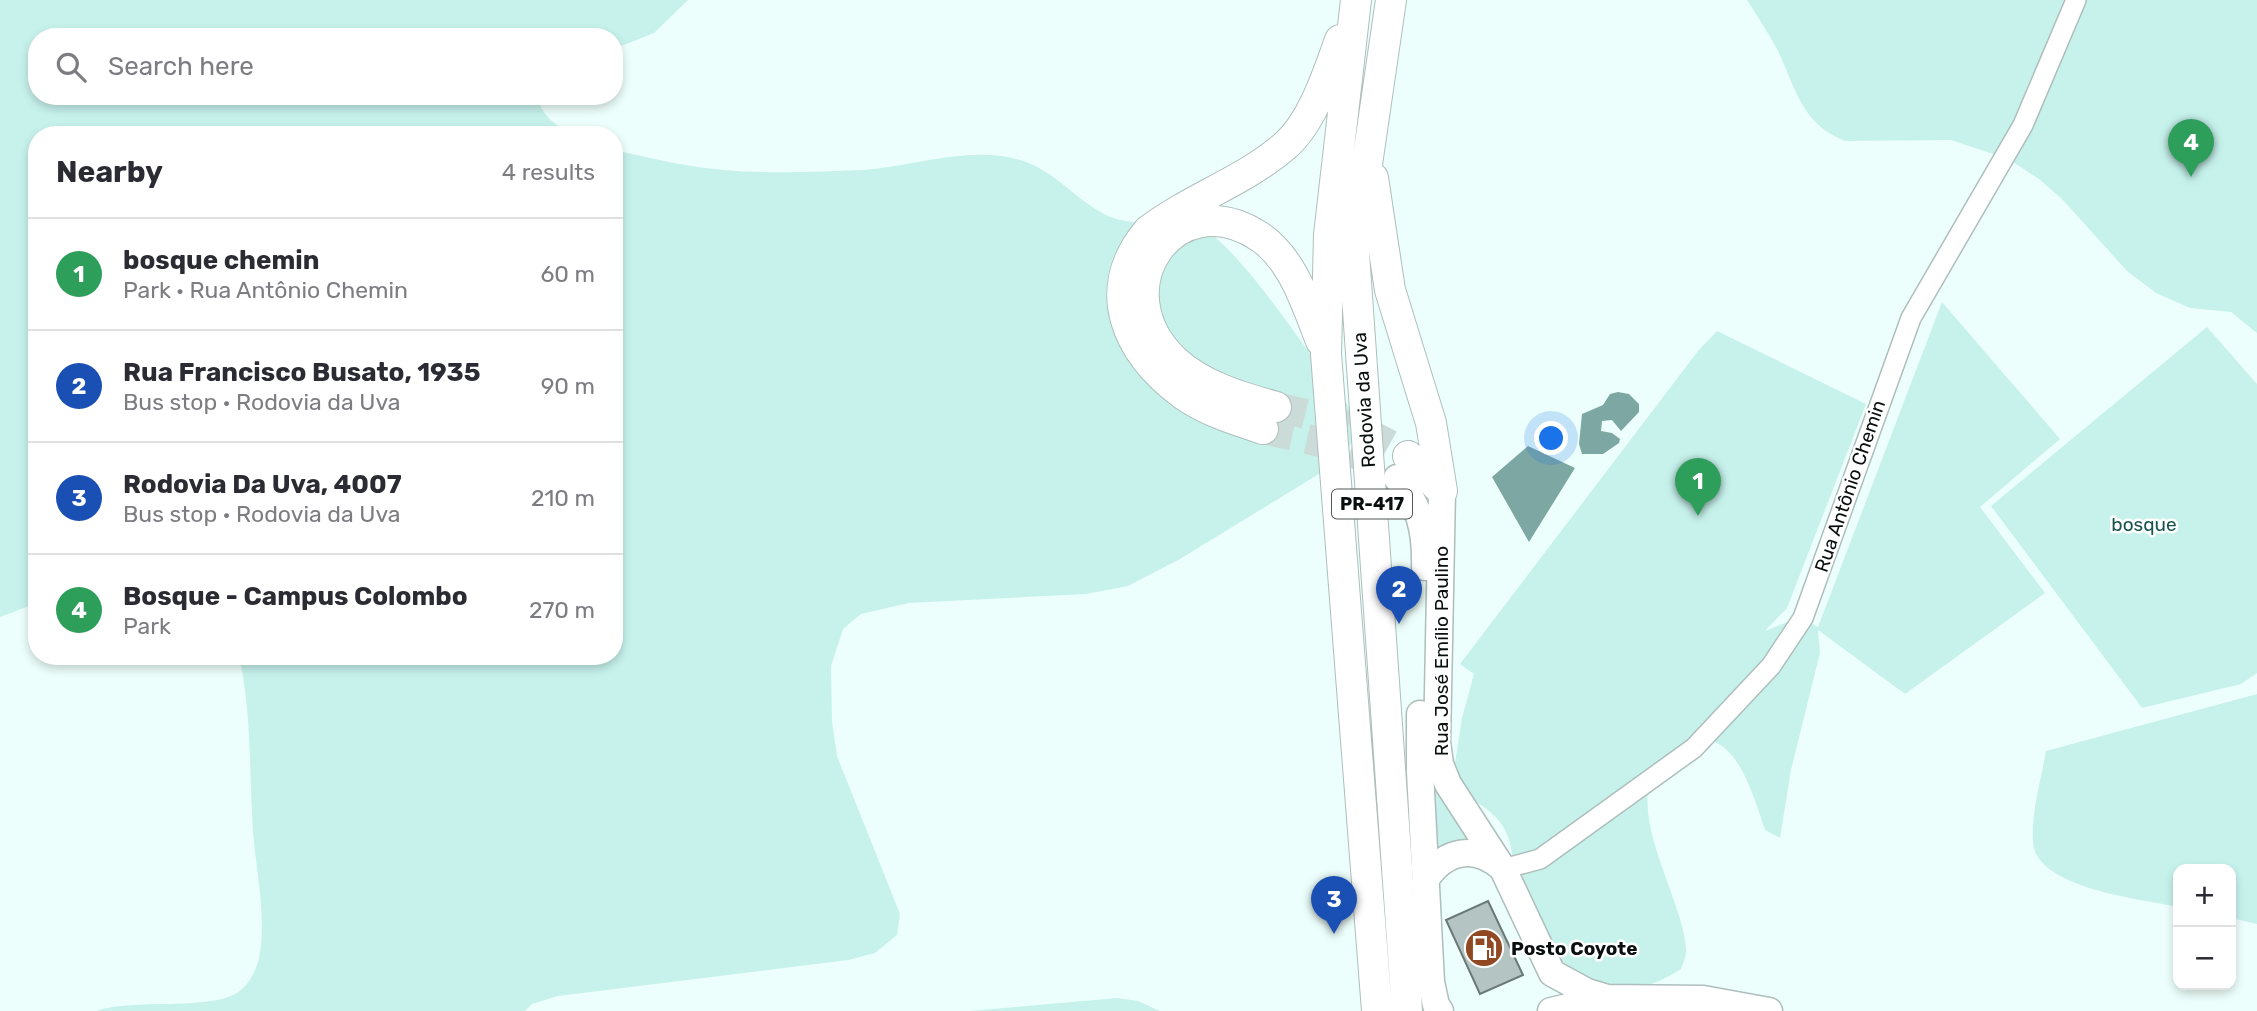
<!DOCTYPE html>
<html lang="en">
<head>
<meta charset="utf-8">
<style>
	:root { --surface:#fff; --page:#f7f7f7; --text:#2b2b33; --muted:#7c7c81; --line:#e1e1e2; --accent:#0b8043 }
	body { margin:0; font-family:Rubik,sans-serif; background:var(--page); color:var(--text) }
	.controls { position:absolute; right:21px; bottom:21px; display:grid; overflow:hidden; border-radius:14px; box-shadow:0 4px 10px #0003 }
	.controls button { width:63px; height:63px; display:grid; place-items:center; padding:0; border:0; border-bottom:2px solid var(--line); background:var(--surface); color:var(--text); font:35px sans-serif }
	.you { position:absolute; left:1552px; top:439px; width:24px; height:24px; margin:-18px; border:5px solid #fff; border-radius:50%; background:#1a73e8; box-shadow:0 0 0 10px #1a73e833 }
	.badge { display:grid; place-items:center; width:46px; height:46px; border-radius:50%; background:var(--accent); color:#fff; font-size:23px; font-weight:700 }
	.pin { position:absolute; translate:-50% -58px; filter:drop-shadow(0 2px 4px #0008) }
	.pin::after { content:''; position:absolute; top:37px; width:24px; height:21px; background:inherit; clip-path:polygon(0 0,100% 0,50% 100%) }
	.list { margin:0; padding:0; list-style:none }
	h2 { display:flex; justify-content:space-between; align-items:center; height:91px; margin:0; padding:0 28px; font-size:30px }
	h2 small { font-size:23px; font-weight:400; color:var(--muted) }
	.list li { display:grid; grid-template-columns:46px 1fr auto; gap:21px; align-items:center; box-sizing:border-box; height:112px; padding:0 28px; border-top:2px solid var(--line) }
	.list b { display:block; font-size:26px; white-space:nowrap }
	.list p { margin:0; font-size:23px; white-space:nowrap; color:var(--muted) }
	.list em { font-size:23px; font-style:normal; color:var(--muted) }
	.icon { flex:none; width:38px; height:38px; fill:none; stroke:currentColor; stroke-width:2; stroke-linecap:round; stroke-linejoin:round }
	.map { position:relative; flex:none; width:2257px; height:1011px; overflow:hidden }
	.search { position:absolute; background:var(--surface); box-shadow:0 4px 10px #0003; left:28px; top:28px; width:595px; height:77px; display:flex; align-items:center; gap:18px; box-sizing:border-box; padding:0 24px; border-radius:28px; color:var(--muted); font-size:26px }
	.panel { position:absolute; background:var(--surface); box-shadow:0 4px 10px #0003; left:28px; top:126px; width:595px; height:539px; border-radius:28px }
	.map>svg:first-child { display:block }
</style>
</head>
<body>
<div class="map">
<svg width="2257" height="1011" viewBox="0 0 2257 1011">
	<rect width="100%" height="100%" fill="#edfffc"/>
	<path fill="#c7f2ec" d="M0,0H688L654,33L614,49V37H37V96H537C541,116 557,126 573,135H37V603L0,617Z
		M1747,0H2257V333L2231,312L2190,308L2156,293L2127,271L2062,199L2039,179L2008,159L1951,140L1845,141C1800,124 1795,85 1776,47C1767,31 1757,16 1747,0Z
		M614,150C650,158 687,167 724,170C769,174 817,172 862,170C912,167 970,145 1020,160C1054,170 1074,198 1104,214C1134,230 1167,216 1197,226C1232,238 1300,341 1325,374C1356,414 1373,433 1327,469L1180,559L1128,586L1086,594L909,603L861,614L843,629L831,666L832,721L837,756L900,914L897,935L875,953L848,960L558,996L532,1004L525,1011H96C134,998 206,1011 237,993C249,985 256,971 259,958C267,917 256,872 253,831C249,772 252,714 239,656H614Z
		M1942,302L2060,439L1980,507L2045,593L1905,694L1818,630L1820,653L1791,770L1780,838L1765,830C1752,793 1733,714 1677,748C1607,789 1683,891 1686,949C1687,955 1683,963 1681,969C1660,983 1632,993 1605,990C1598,988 1538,963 1532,958C1527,954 1522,941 1519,935C1506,902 1521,861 1505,830C1495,810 1470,798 1451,788L1462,718L1474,674L1460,664L1698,351L1717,331L1866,404L1787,608L1765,631L1799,617L1818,627Z
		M2207,327L2257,384V673L2241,684L2142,708L1991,506Z
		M2257,694V924L2231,918V869H2178V907C2142,899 2036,889 2033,842C2031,812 2041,781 2046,751Z
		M1431,780L1475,839L1431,852Z
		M1117,998L1138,1001L1160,1011H970Z"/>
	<path fill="#7da7a2" d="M1618,392L1629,394L1639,404V412L1621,431L1612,420L1602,421L1601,431L1612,433L1620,439L1619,443L1603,454H1582L1579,444L1582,414L1603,405L1610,394Z
		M1528,446L1575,468L1529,542L1492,477Z"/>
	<path fill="#b3c4c2" stroke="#6a7977" stroke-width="2" d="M1488,901L1523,975L1480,994L1446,920Z"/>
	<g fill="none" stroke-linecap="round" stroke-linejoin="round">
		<path stroke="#cbdbd8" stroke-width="30" stroke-dasharray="30 15" stroke-linecap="butt" d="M1276,407C1324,418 1367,428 1408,456
			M1263,429C1311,440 1359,447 1397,478"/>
		<g stroke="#adbebc" stroke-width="22">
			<path id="street" d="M1503,869L1540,859L1694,748L1771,666L1803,618L1911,318L2023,125L2076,0"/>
		</g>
		<g stroke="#adbebc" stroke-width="29">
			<path id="secondary" d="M1397,478C1420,506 1426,531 1425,567
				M1442,491L1437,742L1440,764L1448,784L1503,869L1552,973L1587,992L1607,998
				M1420,714V772L1431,982L1436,1005L1440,1011
				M1426,879C1445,850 1475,844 1502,868
				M1551,1011L1607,998L1703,999L1769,1011"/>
		</g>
		<g stroke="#adbebc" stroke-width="32">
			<path id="primary" d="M1356,0L1329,235L1326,354L1377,1011
				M1391,0L1354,253L1407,1011
				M1373,178L1390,290L1431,423L1442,491
				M1276,407C1241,397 1202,386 1175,361C1099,289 1175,180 1260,237C1293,259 1307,306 1321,341
				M1263,429C1237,420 1208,412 1184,395C1127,353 1098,291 1148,231C1191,198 1245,181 1286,145C1313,121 1328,73 1340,40
				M1408,456L1442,491"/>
		</g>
		<use href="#street" stroke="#fff" stroke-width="19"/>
		<use href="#secondary" stroke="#fff" stroke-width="26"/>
		<use href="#primary" stroke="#fff" stroke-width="30"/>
	</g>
	<defs>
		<g id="fuel-disc" transform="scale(2.0125)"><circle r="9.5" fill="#904923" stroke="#fff"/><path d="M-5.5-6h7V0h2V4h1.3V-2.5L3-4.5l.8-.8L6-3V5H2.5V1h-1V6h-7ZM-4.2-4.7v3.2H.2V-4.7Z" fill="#fff"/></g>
	</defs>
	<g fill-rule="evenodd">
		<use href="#fuel-disc" x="1484" y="948"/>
	</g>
	<g text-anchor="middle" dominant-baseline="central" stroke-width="5" stroke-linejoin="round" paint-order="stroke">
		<rect fill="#fff" stroke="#535756" stroke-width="2" x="1332" y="489.5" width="80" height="29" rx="5"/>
		<g font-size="18" font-weight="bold" fill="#090f0e">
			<text x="1372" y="504">PR-417</text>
		</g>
		<g font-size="19" fill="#090f0e" stroke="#fff">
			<text transform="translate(1364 400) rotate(-94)">Rodovia da Uva</text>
			<text transform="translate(1850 486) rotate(-71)">Rua Antônio Chemin</text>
			<text transform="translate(1441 651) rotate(-90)">Rua José Emílio Paulino</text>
		</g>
		<g font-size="19" fill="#18544e" stroke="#fff">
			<text x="2144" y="524">bosque</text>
		</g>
		<g font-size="19" font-weight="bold" fill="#090f0e" stroke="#fff" text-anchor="start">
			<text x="1511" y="948">Posto Coyote</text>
		</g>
	</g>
</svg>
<div class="controls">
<button>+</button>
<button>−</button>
</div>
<div class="you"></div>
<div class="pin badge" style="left:1698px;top:516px;background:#2e9e5b">1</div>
<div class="pin badge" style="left:1399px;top:624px;background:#1a4fb4">2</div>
<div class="pin badge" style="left:1334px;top:934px;background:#1a4fb4">3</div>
<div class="pin badge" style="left:2191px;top:177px;background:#2e9e5b">4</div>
<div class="search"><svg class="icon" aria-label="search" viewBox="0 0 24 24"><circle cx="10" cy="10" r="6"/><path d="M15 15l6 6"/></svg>Search here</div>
<section class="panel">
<h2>Nearby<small>4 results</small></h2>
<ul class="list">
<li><span class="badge" style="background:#2e9e5b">1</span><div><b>bosque chemin</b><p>Park · Rua Antônio Chemin</p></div><em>60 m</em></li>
<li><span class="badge" style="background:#1a4fb4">2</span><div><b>Rua Francisco Busato, 1935</b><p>Bus stop · Rodovia da Uva</p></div><em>90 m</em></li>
<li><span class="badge" style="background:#1a4fb4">3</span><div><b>Rodovia Da Uva, 4007</b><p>Bus stop · Rodovia da Uva</p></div><em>210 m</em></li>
<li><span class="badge" style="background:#2e9e5b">4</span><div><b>Bosque - Campus Colombo</b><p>Park</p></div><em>270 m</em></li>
</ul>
</section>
</div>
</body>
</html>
